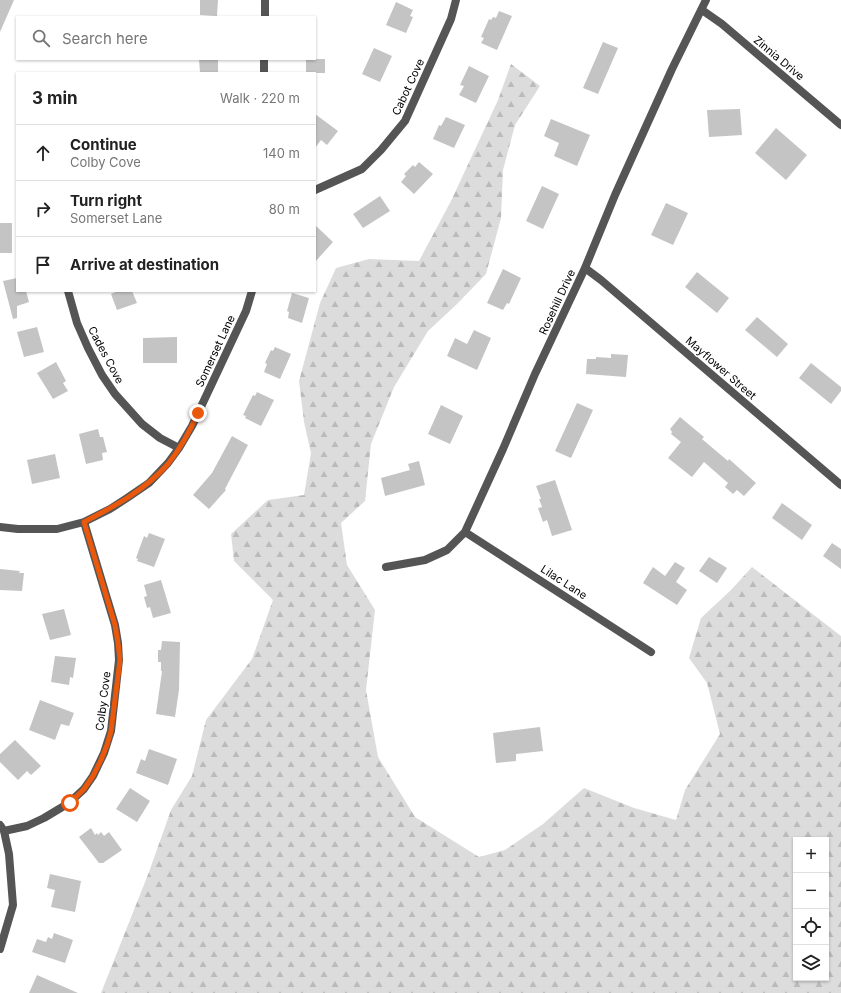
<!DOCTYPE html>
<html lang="en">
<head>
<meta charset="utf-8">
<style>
	:root { --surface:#fff; --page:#f2f2f2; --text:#222; --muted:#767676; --line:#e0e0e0 }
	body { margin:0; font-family:Inter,sans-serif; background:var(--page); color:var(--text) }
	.controls { position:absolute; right:12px; bottom:12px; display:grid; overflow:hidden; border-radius:0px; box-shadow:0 1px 3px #0004 }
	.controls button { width:36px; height:36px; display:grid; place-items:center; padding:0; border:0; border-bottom:1px solid var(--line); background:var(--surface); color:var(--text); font:20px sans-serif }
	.stop { position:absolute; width:12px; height:12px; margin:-9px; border:3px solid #ea580c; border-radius:50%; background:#fff }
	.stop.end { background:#ea580c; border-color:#fff; box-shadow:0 1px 4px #0008 }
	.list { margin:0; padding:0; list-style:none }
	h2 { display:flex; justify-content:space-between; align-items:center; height:52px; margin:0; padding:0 16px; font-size:17px }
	h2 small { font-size:13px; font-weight:400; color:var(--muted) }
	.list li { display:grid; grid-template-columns:26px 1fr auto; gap:12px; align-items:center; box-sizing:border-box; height:56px; padding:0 16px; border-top:1px solid var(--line) }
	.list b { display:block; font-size:15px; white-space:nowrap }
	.list p { margin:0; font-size:13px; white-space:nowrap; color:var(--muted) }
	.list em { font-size:13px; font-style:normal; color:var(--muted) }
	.icon { flex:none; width:22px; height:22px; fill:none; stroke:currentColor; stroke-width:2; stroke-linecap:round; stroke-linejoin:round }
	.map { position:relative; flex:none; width:841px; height:993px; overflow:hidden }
	.search { position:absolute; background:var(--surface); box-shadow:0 1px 3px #0004; left:16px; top:16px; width:300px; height:44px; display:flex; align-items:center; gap:10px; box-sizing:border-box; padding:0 14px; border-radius:0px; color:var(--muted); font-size:15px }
	.panel { position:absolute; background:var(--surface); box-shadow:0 1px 3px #0004; left:16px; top:72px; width:300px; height:220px; border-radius:0px }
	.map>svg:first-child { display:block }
</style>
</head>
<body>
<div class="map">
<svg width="841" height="993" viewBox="0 0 841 993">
	<defs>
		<pattern id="forest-firs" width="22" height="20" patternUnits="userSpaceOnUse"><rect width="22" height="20" fill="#dcdcdc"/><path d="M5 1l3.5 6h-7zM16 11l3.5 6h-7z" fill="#bbb"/></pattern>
	</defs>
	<rect width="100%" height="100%" fill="#fff"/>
	<path fill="url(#forest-firs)" fill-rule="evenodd" d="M511,64L540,86L515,125L503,170L501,218L486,274L457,304L428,331L394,387L371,444L365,501L341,523L347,565L375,610L366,690L378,757L415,817L479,857L505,850L543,824L584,788L634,808L676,820L685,790L720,734L707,683L689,658L701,618L731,590L752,567L841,636V993H101L149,872L171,810L192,776L206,720L252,659L273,600L234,561L231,534L268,500L304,495L311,453L304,422L299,381L320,303L336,268L369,259L419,261L451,201L498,100ZM796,840H826V978H796Z"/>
	<path fill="#c4c4c4" d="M0,0H14L0,32Z
		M200,0H218L217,16L200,15Z
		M396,2L413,10L410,16L413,17L406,33L386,25Z
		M499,11L512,16L497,50L481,43L484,38L481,37L489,19L491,20L493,17L496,18Z
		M603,42L618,48L598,94L583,88Z
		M374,48L392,56L380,82L362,74Z
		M199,59H218V73H200Z
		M306,59H325V73H306Z
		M469,66L489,76L476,103L459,95L464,86L460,85Z
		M740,109L742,135L709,137L707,110Z
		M315,114L338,131L327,145L321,140L315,148Z
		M446,117L465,125L454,148L433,139L439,125L441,126Z
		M551,119L590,135L577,166L554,156L559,143L544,136Z
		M776,128L807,155L786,180L755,153Z
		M419,162L433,174L414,194L401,182L406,176L404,174L413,165L415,167Z
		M542,186L559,194L543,229L526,221Z
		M380,196L390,211L363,228L353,214Z
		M666,203L688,213L673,245L651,235Z
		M0,223H12V253H0Z
		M315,225L333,242L315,262Z
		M503,269L521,278L509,304L507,303L503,310L487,303Z
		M697,272L729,298L717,313L685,287Z
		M17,278V291H26L29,302L17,306V318L13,319L3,281Z
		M118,291H132L137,303L117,310L111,294Z
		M292,293L309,298L302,323L288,318L289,312L287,311Z
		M757,317L788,344L777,357L745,330Z
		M37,327L44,352L24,357L17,332Z
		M474,330L491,338L477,370L447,356L455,338L467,344Z
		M177,337V363H143V338Z
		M275,347L291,354L280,379L264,372L267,364L265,363L271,350L273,351Z
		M611,354L628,355L626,377L586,374L587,359H596V357L611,358Z
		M56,362L66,381L63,383L68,391L53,399L37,373Z
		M811,363L841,387V391L831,404L799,378Z
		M257,392L274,400L261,426L245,418L246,416L243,415L253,395L255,396Z
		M577,403L593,410L571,458L555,451Z
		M441,405L463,416L450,444L428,434Z
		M680,417L704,437L702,439L728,461L729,459L756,483L744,496L737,490L733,494L725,487L728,483L704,462L692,477L668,458L681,442L671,434L672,432L670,429Z
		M98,429L100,437H103L107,452L102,453L103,460L86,464L79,434Z
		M232,436L248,445L225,489L226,490L209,509L193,495L212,473Z
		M55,454L60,478L32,484L27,460Z
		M419,461L425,485L385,496L381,478L410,470L408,464Z
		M555,480L572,530L552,536L547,520L543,522L538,508L542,507L539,499H541L536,486Z
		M782,503L812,525L802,540L772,518Z
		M149,533L165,539L154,567L137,561L138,559L136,558L144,536L147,538Z
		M832,543L841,549V569L823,556Z
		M709,557L727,568L717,583L699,571Z
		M675,562L685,568L676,582L687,590L677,605L643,583L653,567L665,576Z
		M0,569L20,571L19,573H24L22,591L0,590Z
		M161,580L171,613L153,618L150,607L147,608L144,597L147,596L144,585Z
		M64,609L71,635L50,640L42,614Z
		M162,641L180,642L179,690L175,717L156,714L162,671H161V662H158V650H161Z
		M55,656L76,658L73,678L70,677L69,685L51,682Z
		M40,700L74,713L69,726L61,724L55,740L29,730Z
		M540,727L543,751L516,754V761L496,763L493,733Z
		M15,740L41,766L31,775L27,771L18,780L0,762V754Z
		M149,749L177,759L168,785L136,773L141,759L145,761Z
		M130,788L150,801L137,822L116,809Z
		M91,828L95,835L97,833L98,835L101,832L104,836L109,832L122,850L103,863H99L79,837Z
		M50,874L81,881L75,912L51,907L55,890L47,888Z
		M54,933L73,940L65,963L32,952L37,939L46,942L48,937L52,939Z
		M37,975L78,993H29Z"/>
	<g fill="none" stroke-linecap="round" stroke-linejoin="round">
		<path stroke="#555" stroke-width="8" d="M702,10L722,24L841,125
			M265,17V0
			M264,73V59
			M315,190L362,169L381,150L405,121L451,19L456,0
			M585,268L601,280L841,485
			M68,291L77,323L88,348L102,375L115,394L142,424L160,438L179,448
			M0,527L18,529H57L84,522L110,509L127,498L149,483L168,463L179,448L192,426L246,311L252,291
			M465,532L651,652
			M386,567L425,560L447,550L465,532L503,449L535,374L585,268L615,195L672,69L706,0
			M0,825L4,831L9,854L13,905L0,949
			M4,831L27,826L44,818L69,803L84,789L93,776L104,753L111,731L119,660L118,643L115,625L84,522"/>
	</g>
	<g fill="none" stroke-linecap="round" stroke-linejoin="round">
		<path stroke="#ea580c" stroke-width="5" d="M70,803L84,789L93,776L101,760L107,745L111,731L120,660L118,643L115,625L84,522C115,506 145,490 168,464C180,449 190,431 198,413"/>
	</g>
	<g text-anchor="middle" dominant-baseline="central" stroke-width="3" stroke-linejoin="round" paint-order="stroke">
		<g font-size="11" fill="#000" stroke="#fff">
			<text transform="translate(779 58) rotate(40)">Zinnia Drive</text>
			<text transform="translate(408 87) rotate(-65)">Cabot Cove</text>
			<text transform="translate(557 302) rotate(-65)">Rosehill Drive</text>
			<text transform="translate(215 351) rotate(-65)">Somerset Lane</text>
			<text transform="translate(106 355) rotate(62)">Cades Cove</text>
			<text transform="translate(721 368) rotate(41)">Mayflower Street</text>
			<text transform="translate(564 582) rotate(33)">Lilac Lane</text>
			<text transform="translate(103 701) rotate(-83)">Colby Cove</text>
		</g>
	</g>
</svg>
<div class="controls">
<button>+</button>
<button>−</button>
<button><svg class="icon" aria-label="locate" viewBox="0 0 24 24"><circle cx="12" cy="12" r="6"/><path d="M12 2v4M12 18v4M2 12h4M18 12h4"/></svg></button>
<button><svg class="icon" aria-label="layers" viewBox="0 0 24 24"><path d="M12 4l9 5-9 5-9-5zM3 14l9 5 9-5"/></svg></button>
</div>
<div class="stop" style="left:70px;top:803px"></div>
<div class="stop end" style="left:198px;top:413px"></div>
<div class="search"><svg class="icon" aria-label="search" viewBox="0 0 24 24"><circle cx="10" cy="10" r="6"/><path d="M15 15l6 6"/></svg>Search here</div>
<section class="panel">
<h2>3 min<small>Walk · 220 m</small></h2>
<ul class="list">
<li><svg class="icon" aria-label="ahead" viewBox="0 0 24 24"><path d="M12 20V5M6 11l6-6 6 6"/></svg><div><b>Continue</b><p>Colby Cove</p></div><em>140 m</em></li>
<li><svg class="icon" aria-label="right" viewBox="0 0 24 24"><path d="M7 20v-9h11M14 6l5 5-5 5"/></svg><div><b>Turn right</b><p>Somerset Lane</p></div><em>80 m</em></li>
<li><svg class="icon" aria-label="arrive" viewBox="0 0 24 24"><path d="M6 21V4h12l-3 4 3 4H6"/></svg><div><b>Arrive at destination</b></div></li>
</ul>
</section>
</div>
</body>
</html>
